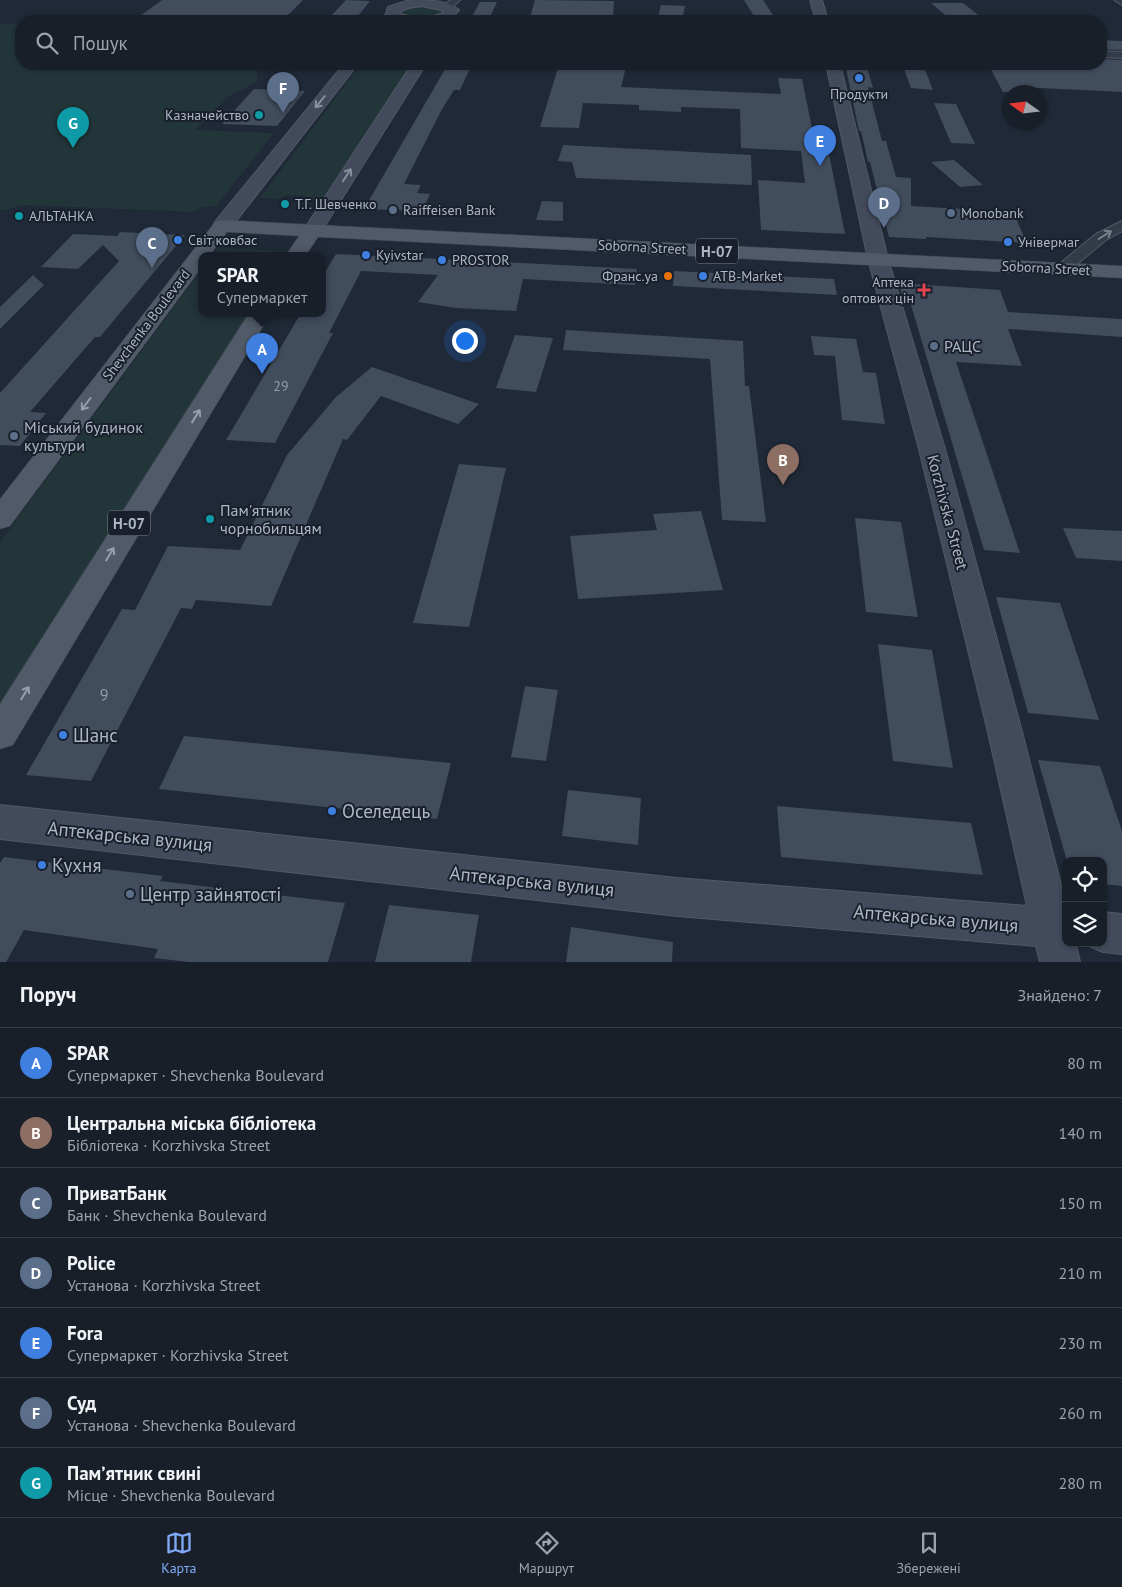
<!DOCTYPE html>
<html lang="uk">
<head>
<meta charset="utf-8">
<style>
	:root { --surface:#181f29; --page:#212731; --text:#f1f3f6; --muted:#9fa2a8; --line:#363d46; --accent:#80a9f7 }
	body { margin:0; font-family:"PT Sans",sans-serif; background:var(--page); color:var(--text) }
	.controls { position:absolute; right:15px; bottom:15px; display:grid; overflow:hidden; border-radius:10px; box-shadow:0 1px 4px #0004 }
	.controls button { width:45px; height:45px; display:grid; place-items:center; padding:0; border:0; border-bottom:1px solid var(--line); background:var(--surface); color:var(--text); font:25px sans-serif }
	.compass { position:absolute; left:1002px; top:85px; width:45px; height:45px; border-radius:50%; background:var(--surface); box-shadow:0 1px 4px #0004; rotate:284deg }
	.you { position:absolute; left:464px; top:340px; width:18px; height:18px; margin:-12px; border:4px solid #fff; border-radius:50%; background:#1a73e8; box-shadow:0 0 0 8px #1a73e833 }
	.badge { display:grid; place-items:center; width:32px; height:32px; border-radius:50%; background:var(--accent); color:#fff; font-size:16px; font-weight:700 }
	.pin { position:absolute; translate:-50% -41px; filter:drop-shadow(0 1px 2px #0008) }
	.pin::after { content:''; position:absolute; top:26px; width:18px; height:15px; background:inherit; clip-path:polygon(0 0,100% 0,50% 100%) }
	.popup { position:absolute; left:198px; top:252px; width:128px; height:65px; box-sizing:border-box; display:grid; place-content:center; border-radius:10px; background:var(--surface); filter:drop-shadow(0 1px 4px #0005); font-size:16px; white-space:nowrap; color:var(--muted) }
	.popup b { font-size:19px; color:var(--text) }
	.popup::after { content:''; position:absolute; left:50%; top:100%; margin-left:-10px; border:10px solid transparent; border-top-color:var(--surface) }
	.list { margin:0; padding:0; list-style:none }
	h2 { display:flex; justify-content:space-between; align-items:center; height:65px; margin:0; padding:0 20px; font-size:21px }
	h2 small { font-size:16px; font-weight:400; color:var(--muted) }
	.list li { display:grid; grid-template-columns:32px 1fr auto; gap:15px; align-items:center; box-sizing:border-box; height:70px; padding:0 20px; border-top:1px solid var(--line) }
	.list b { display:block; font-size:19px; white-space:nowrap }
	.list p { margin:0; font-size:16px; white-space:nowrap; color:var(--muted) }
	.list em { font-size:16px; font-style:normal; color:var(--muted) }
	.icon { flex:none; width:28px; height:28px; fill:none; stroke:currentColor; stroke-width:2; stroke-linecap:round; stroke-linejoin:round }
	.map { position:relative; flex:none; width:1122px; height:962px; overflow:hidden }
	.search { position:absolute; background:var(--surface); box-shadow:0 1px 4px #0004; left:15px; right:15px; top:15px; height:55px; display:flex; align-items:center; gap:12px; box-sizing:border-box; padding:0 18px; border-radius:20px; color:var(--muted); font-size:19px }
	.sheet { height:555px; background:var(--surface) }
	nav { display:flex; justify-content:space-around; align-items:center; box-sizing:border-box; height:70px; border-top:1px solid var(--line); background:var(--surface); font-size:14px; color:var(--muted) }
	nav a { display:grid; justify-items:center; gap:2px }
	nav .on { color:var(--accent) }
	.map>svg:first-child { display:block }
</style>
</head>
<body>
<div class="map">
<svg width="1122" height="962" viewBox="0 0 1122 962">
	<rect width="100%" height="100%" fill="#202937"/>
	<path fill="#223538" d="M421,5L444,9L443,12C429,20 416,17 402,14L400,11L403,8Z
		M0,24H21V64H260L257,68V82L229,96L195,130L274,133L216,206L202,207L192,212L25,205L0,211Z
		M361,64H413L324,202L313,201L306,196L287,195L279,199L260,198Z
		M218,248L290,251L287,255H212Z
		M202,269V313H251L0,720V542Z"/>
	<path fill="#414c5c" d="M162,0H303L282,21L190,19L188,21H133Z
		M346,0L370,1L354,21H326Z
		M535,0L614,1L613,21H529Z
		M744,0H763L777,21H757Z
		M480,2H497L488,21L470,20Z
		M931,3H963L986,21L951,20Z
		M661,5L685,6L682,21H657Z
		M1101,40L1122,41V50L1101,49Z
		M1101,59L1122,60V92L1019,87L1022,92H1003L988,64H1101Z
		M448,64H472L460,90H454L441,111L404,184L421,185L417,193L430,194L422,211L364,209Z
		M845,64H866L873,88L868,87L882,141H886L896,177L911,178V206L1013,212L1027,243L926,237V239L889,237L870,162H868L861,131H859Z
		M565,66L626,67L621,87L781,94L778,78L802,79L812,128L824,129L845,234L761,230L758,180L805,183L801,151L741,148L740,109L681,107V112L639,110V105L583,103L579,128L540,127L558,68L564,69Z
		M903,66L924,67L933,90L911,88Z
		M254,89L305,91L277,126L222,124Z
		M934,103L956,104L975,144L951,143Z
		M563,145L751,155L752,185L576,178L572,162L558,161Z
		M954,160L983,185L960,187L931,162Z
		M542,201L563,202V221L536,220Z
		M120,232L185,235L100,337H95L30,412L46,413L20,446L0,445V393L119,261L103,245L78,269L41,267L73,234L117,236Z
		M336,254L483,261L637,269L635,285L523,279L516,311L456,308L418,302L438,275L361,271L329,333H333L275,443L226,440L301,313H322V277Z
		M674,271L834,279L837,295L673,286Z
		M33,275L44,285L0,329V307Z
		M899,283L1000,290L1008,312L1122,319V337L1008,329L1022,366L956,362L1020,553L984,550L911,305H904Z
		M566,330L743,341L745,386H749L766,522L722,520L710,359L563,350Z
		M515,335L553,338L536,392L496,388Z
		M811,336L856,339L863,372L876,373L885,424L842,420L835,356L814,355Z
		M372,367L479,404L458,424L381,396L347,440L343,439L271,606L196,600L192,609L181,608L91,781L26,775L122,609L135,610L168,546L240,550L287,455L336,397Z
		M459,464L506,468L469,627L413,623Z
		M701,511L723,590L578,599L570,536L657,530L653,514Z
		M855,518L901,522L918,617L866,612Z
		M1063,528L1122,531V561L1076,558Z
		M996,597L1060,603L1099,720L1028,713Z
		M878,644L932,650L953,768L893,761Z
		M525,686L558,690L546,761L511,757Z
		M184,736L451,763L437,819L159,789Z
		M1038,760L1100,766L1122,831V886L1103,884V861H1067Z
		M568,790L641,798L638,845L562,836Z
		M777,806L971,823L983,875L781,857Z
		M4,857L163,876L160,881L345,903L328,962H189L154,958L158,949L24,930L6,962H0V863Z
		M389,905L479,915L471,962H375Z
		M571,927L673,942L672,962H566Z"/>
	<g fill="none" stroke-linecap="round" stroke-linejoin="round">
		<g stroke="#515966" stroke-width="2">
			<path id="street" d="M451,0H460L451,8H445V4Z
				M1114,0H1122V5Z
				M1101,51L1122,52V58L1101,57Z
				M1122,221V231L1106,240L1067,272H1057L1055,269L1057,266L1096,234Z"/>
		</g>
		<g stroke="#515966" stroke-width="2">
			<path id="secondary" d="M410,0C426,0 448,0 459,10L453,17L444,21H380L386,14L388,7ZM422,6L445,11C433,20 412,18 398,13L408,8Z
				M810,0H822L828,21H816Z
				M344,64H358L229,230L222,232L215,230L213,226L215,222Z
				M412,64H426L319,235L312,237L305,235L303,231Z
				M826,64H840L888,259L945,449L1021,728L1066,905V943H1079L1076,945L1080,962H1040L1036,946L677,916L0,839V805L677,878L1027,906L987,728L919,449L868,259Z
				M1103,912L1122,914V954L1103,952L1089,946L1088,943H1103Z"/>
		</g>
		<g stroke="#3d4451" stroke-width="1">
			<path id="primary" d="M222,220L1122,266V278L318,237L306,255H286L299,236L227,232L210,255H202V267L10,526L0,529V499L215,222Z
				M249,313H271L13,745L0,749V704Z"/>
		</g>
		<use href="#street" fill="#343b48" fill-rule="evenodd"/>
		<use href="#secondary" fill="#424a5b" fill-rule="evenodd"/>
		<use href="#primary" fill="#515a68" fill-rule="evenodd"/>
	</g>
	<defs><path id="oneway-shaft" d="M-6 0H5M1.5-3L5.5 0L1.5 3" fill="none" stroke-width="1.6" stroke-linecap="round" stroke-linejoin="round" transform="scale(1.25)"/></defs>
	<g stroke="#8890a0">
		<use href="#oneway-shaft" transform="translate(320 102) rotate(129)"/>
		<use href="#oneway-shaft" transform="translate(347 175) rotate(-57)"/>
	</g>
	<use stroke="#777f8d" href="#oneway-shaft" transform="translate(1105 235) rotate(-32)"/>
	<g stroke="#979fae">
		<use href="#oneway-shaft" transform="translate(86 404) rotate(127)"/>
		<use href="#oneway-shaft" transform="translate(196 416) rotate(-58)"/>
		<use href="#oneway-shaft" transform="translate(110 554) rotate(-59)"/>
		<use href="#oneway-shaft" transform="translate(25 693) rotate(-59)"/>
	</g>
	<g fill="#3f7fe0" stroke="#19202c" stroke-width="2">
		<circle cx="859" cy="78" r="5"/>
		<circle cx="178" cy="240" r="5"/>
		<circle cx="1008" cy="242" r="5"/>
		<circle cx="366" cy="255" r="5"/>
		<circle cx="442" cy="260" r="5"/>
		<circle cx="703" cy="276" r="5"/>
		<circle cx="63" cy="735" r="5"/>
		<circle cx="332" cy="811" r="5"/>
		<circle cx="42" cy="865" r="5"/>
	</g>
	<g fill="#0f9aa8" stroke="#19202c" stroke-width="2">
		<circle cx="259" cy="115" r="5"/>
		<circle cx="285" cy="204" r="5"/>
		<circle cx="19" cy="216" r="5"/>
		<circle cx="210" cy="519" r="5"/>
	</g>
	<g fill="#5c6f8a" stroke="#19202c" stroke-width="2">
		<circle cx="393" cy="210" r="5"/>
		<circle cx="951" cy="213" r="5"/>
		<circle cx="934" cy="346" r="5"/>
		<circle cx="14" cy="436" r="5"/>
		<circle cx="130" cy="894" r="5"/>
	</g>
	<circle fill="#e8710a" stroke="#19202c" stroke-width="2" cx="668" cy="276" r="5"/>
	<path fill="#e0444e" stroke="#19202c" stroke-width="2" d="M921.5 282.5h5v5h5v5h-5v5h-5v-5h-5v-5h5z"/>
	<g text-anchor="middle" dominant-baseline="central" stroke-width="4" stroke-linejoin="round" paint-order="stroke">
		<g font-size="14" fill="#aeb6c5" stroke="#19202c" text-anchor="start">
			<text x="859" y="94" text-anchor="middle">Продукти</text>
			<text x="249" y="115" text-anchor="end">Казначейство</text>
			<text x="295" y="204">Т.Г. Шевченко</text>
			<text x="403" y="210">Raiffeisen Bank</text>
			<text x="961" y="213">Monobank</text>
			<text x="29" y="216">АЛЬТАНКА</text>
			<text x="188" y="240">Світ ковбас</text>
			<text x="1018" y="242">Універмаг</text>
			<text x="376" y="255">Kyivstar</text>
			<text x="452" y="260">PROSTOR</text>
			<text x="658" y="276" text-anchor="end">Франс.уа</text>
			<text x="713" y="276">ATB-Market</text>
			<text x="914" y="282" text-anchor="end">Аптека<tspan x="914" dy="16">оптових цін</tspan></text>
		</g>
		<g font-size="14" fill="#aeb6c5" stroke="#19202c">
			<text transform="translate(642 247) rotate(3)">Soborna Street</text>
			<text transform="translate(1046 268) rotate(3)">Soborna Street</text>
			<text transform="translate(146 325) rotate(-53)">Shevchenka Boulevard</text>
		</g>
		<g font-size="14" fill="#939cab">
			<text x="281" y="386">29</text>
		</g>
		<g fill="#19202c" stroke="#818997" stroke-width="1">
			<rect x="696" y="238.5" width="42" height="25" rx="4"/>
			<rect x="108" y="510.5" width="42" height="25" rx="4"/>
		</g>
		<g font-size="15" font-weight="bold" fill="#aeb6c5">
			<text x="717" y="251">Н-07</text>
			<text x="129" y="523">Н-07</text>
		</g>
		<g font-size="16" fill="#aeb6c5" stroke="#19202c" text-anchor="start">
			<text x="944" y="346">РАЦС</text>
			<text x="24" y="427">Міський будинок<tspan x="24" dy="18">культури</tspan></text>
			<text x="220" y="510">Пам'ятник<tspan x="220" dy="18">чорнобильцям</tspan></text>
		</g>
		<g font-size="16" fill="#aeb6c5" stroke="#19202c">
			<text transform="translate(948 512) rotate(75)">Korzhivska Street</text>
		</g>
		<g font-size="16" fill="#939cab">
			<text x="104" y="694">9</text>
		</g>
		<g font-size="19" fill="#aeb6c5" stroke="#19202c" text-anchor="start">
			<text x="73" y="735">Шанс</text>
			<text x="342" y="811">Оселедець</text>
			<text x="52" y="865">Кухня</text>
			<text x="140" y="894">Центр зайнятості</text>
		</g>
		<g font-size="19" fill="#aeb6c5" stroke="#19202c">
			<text transform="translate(130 836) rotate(6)">Аптекарська вулиця</text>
			<text transform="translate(532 881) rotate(6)">Аптекарська вулиця</text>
			<text transform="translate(936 918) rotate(5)">Аптекарська вулиця</text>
		</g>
	</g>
</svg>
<div class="controls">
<button><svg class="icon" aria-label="locate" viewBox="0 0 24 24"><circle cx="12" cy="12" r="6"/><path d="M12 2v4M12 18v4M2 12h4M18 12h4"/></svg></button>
<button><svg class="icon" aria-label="layers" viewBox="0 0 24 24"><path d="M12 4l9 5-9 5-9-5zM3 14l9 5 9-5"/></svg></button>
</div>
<svg class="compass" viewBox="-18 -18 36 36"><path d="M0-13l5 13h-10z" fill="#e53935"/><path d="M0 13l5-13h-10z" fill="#9fa2a8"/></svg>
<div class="you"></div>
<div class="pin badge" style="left:262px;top:374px;background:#3f7fe0">A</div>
<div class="popup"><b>SPAR</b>Супермаркет</div>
<div class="pin badge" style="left:783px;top:485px;background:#8d6e63">B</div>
<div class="pin badge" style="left:152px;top:268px;background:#5c6f8a">C</div>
<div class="pin badge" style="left:884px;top:228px;background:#5c6f8a">D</div>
<div class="pin badge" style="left:820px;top:166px;background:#3f7fe0">E</div>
<div class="pin badge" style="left:283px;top:113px;background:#5c6f8a">F</div>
<div class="pin badge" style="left:73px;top:148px;background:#0f9aa8">G</div>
<div class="search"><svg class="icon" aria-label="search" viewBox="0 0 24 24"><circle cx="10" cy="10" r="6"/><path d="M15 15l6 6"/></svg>Пошук</div>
</div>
<section class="sheet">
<h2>Поруч<small>Знайдено: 7</small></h2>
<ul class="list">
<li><span class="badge" style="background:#3f7fe0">A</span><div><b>SPAR</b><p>Супермаркет · Shevchenka Boulevard</p></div><em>80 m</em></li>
<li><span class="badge" style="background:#8d6e63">B</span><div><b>Центральна міська бібліотека</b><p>Бібліотека · Korzhivska Street</p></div><em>140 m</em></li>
<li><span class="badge" style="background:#5c6f8a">C</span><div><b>ПриватБанк</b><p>Банк · Shevchenka Boulevard</p></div><em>150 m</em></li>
<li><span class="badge" style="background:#5c6f8a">D</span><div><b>Police</b><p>Установа · Korzhivska Street</p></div><em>210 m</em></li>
<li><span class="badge" style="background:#3f7fe0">E</span><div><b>Fora</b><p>Супермаркет · Korzhivska Street</p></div><em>230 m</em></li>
<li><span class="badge" style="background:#5c6f8a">F</span><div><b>Суд</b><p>Установа · Shevchenka Boulevard</p></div><em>260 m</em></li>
<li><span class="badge" style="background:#0f9aa8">G</span><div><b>Памʼятник свині</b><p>Місце · Shevchenka Boulevard</p></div><em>280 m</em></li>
</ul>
</section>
<nav>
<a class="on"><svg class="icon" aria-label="map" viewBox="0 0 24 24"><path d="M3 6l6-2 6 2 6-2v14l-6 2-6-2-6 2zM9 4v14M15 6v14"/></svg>Карта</a>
<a><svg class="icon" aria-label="directions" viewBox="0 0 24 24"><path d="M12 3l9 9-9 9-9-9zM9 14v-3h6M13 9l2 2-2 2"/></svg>Маршрут</a>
<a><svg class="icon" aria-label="saved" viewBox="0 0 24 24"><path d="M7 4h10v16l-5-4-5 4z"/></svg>Збережені</a>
</nav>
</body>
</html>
